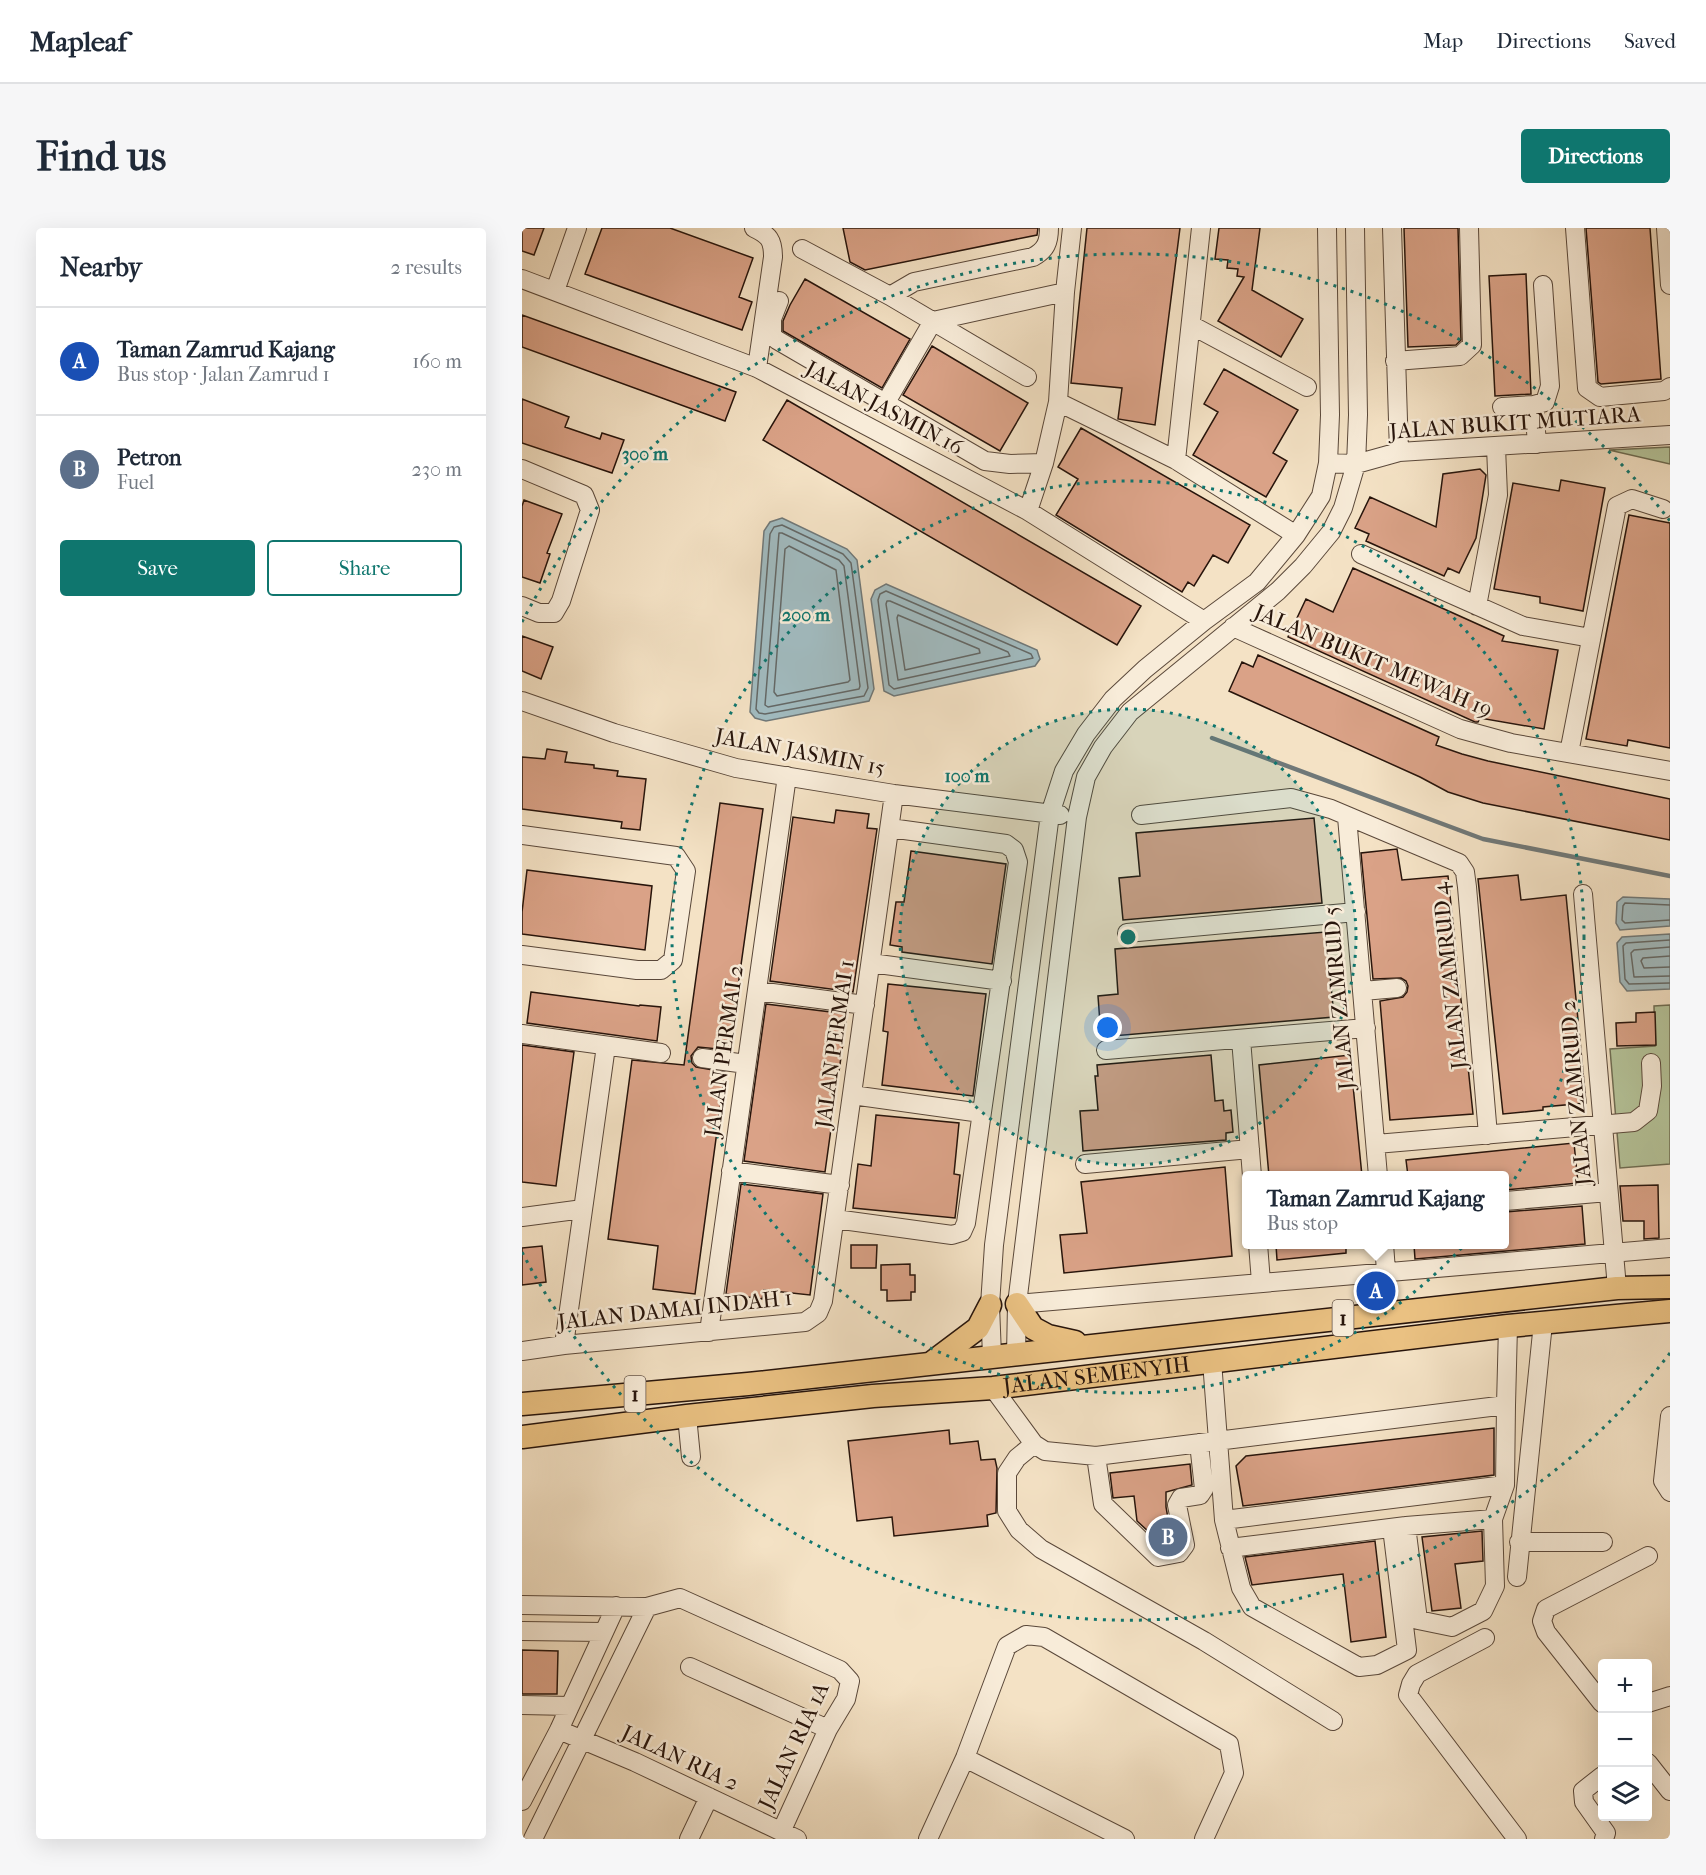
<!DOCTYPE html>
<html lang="en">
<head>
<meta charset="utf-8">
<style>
	:root { --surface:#fff; --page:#f6f6f7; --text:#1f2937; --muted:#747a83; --line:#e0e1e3; --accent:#0f766e }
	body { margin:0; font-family:"IM FELL French Canon",serif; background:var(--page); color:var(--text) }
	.controls { position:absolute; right:18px; bottom:18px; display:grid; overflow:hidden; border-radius:6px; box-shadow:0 6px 24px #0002 }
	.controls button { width:54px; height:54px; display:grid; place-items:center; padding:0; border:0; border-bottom:2px solid var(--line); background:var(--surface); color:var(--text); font:30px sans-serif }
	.you { position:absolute; left:586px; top:800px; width:21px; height:21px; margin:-15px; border:4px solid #fff; border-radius:50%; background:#1a73e8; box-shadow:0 0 0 9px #1a73e833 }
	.badge { display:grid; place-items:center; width:39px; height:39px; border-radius:50%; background:var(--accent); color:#fff; font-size:20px; font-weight:700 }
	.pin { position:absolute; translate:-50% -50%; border:3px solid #fff; box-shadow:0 2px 6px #0006 }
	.popup { position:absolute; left:720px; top:943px; width:267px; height:78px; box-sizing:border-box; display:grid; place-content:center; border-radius:6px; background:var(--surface); filter:drop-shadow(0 2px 4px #0005); font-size:20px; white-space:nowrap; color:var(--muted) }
	.popup b { font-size:22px; color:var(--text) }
	.popup::after { content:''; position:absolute; left:50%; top:100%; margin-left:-12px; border:12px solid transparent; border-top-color:var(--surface) }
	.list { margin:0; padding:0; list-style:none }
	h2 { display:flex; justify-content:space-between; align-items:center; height:78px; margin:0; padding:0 24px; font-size:26px }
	h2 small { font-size:20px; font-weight:400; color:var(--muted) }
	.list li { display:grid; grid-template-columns:39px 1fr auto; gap:18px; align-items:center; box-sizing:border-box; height:108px; padding:0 24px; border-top:2px solid var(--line) }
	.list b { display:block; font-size:22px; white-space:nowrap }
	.list p { margin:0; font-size:20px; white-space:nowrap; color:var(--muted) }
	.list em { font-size:20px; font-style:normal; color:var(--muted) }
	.actions { display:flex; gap:12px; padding:18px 24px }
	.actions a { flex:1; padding:14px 0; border:2px solid var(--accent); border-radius:6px; text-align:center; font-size:21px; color:var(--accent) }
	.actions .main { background:var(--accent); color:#fff }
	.icon { flex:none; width:33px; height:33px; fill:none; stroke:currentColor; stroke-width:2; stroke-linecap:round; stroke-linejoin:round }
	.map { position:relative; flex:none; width:1148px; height:1611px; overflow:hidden; border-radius:6px }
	header { display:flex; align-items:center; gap:36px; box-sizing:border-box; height:84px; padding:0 30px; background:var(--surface); border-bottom:2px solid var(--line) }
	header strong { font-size:28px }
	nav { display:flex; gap:33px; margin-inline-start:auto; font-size:21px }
	.intro { display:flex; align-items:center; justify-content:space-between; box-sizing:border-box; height:144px; padding:0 36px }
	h1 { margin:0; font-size:42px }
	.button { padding:15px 27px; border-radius:6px; background:var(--accent); color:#fff; font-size:21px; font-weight:700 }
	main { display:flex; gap:36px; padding:0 36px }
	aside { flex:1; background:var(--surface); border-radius:6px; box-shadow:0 6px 24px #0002 }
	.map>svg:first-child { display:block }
</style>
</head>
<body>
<header>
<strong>Mapleaf</strong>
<nav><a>Map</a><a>Directions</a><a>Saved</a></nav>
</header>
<div class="intro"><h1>Find us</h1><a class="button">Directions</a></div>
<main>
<aside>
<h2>Nearby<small>2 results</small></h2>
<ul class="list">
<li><span class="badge" style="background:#1a4fb4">A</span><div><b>Taman Zamrud Kajang</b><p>Bus stop · Jalan Zamrud 1</p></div><em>160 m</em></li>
<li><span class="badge" style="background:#5c6f8a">B</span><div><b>Petron</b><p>Fuel</p></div><em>230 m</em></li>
</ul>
<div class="actions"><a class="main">Save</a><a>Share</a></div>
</aside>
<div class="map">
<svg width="1148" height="1611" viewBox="0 0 1148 1611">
	<rect width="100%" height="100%" fill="#f4e2c5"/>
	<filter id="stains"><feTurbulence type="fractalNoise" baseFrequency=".00333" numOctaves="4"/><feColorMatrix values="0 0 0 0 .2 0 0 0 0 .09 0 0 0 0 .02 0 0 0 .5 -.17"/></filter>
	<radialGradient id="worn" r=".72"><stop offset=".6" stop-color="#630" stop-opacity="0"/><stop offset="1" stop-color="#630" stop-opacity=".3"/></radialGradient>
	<path fill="#b5c49a" stroke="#6e6c52" stroke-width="1.5" d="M1148,219V236L1087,222Z
		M1148,777V936L1098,940L1088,821L1133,818L1132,778Z"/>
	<path fill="#a1bbc0" stroke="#707878" stroke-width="1.5" d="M260,290L325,321L335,332L352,461L347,473L244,493L233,490L228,484L242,303L248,294Z
		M364,356L515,422L518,431L513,438L372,468L362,463L349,371L353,362Z
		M1101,669L1148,671V698L1098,702L1094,695L1095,674Z
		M1148,706V761L1105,763L1098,754L1095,715L1100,709Z"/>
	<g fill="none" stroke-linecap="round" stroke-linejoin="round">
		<path stroke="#646866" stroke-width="1.5" d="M260,297L321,326L329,335L346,460L342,468L243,486L237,485L234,481L248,306L252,299Z
			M257,305H260L317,332L322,338L338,458L337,461L246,479L243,477Z
			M267,318L314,342L328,452L326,454L255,468L252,464L263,321Z
			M364,363L509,426L511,430L372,461L367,457L356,372L358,366Z
			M365,373H368L486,424L488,428L376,452L364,376Z
			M376,387L457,421L458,425L383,442L375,390Z
			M1148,677L1103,675L1101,678L1100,692L1103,695L1148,692
			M1148,712L1104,715L1101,718L1103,751L1107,756L1148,755
			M1148,719L1112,722L1109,725L1112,749L1148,748
			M1148,728L1121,730L1119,733L1122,740L1148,739"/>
		<path stroke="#707878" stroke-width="4.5" d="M690,510L961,611L1148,648"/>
	</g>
	<path fill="#daa287" stroke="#27140b" stroke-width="1.5" d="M0,0H22L12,27L0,23Z
		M80,0H148L231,30L217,69L230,74L220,102L63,46Z
		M321,0H516L515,7L343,42L328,34Z
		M565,0H658L633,197L596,191L600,160L549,155Z
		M697,0H738L730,62L781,91L759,129L696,93L722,49L715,48L716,41L705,40L706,32L693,31Z
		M882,0H936L939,112L934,117L886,119Z
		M1064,0H1128L1139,151L1079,156L1076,154Z
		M1004,46L1009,166L973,168L967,48Z
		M283,51L388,111L360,160L261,103V93L268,77Z
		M0,87L214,164L203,193L0,119Z
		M410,118L506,175L478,223L381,167Z
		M702,141L776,182L751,225L765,233L744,269L671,227L696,184L682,176Z
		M0,171L47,189L43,199L78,211L80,205L102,212L90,245L0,215Z
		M265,172L619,378L595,417L241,212Z
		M559,200L728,297L706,335L691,327L672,358L666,354L660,364L534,287L556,251L536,239Z
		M958,241L964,247L954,310L937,345L926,340L922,348L844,313L847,306L833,300L848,269L914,299L921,246Z
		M1039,252L1083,260L1061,383L1018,375V369L972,361L991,255L1037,263Z
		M2,272L40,286L25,325L28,326L18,355L0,349V278Z
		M1107,287L1148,295V520L1106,512L1105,518L1064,511Z
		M831,340L982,408L980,413L1036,422L1022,501L958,490L956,494H953L766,409L784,371L811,384Z
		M0,408L31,419L19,451L0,443Z
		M736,427L917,509L914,517L940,526L966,533L1148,571V612L961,575L926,564L898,549L707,463L720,434L731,439Z
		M25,521L45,524L43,534L72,537V540L96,543L95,548L124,551L118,602L99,600L100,594L0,581V529L23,531Z
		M198,575L241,581L207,822L176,819L169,828L170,835L174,839L203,844L173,1066L131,1061L136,1018L86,1011L110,832L162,837Z
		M314,582L347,586L345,600L355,601L331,764L248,753L271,589L312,595Z
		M792,590L800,675L601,692L597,650L618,648L614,605Z
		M875,621L880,652L926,648L951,886L868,892L858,773L881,769L885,764L886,758L884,753L879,750L851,751L839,625Z
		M389,623L484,636L470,736L380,724V719L368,717L374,674H382Z
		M5,642L130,658L123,722L0,706V684Z
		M996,647L999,672L1044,667L1064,875L1021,879V882L981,886L956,651Z
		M804,704L812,789L579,809L576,768L596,766L593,721Z
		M366,756L464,766L451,868L360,857L366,804L361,803Z
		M9,764L117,778L118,777L139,779L135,813L5,795Z
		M244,776L325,786L303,944L222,933Z
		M1133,784L1134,817L1095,818L1094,795L1114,794V785Z
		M0,817L52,824L34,958L0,954Z
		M689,827L693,873L701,872L702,883L709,882L711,904L704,905V912L561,923L558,883L576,882L573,848H576L575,837Z
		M828,827L840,948H747L737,837Z
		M354,887L437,895L432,946L438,947L433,990L331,980L336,936L349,938Z
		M1052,915L1056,955L983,962V948H886L884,932Z
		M703,939L710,1028L542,1045L538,1007L565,1005L559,954Z
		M219,956L301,966L288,1067L242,1062L240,1071L204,1066Z
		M1136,957L1137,1010L1122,1011V993H1101L1098,958Z
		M1060,978L1063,1016L893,1031L892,1017H983V984Z
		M329,1017H355L354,1040H329Z
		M754,1017H824V1025L755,1032Z
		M20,1018L24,1054L0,1057V1020Z
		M388,1036V1047H393V1064H389V1072L365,1073V1062H359V1037Z
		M972,1200V1247L721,1278L714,1238L724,1228Z
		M427,1202L428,1216L456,1213L459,1232L473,1231L475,1240L474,1285L465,1287L466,1298L372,1308L370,1289L335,1293L326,1213Z
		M668,1236L670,1257L644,1264V1279L648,1302L627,1304L615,1293L612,1268L591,1270L588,1245Z
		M960,1303L961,1333L933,1336L939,1380L910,1383L900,1309Z
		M853,1313L864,1409L829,1414L821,1346L730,1357L723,1329Z
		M0,1422L36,1423L35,1466H0Z"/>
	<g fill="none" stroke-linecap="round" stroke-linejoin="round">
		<g stroke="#5a483a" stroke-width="20">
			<path id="minor" d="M232,0C247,7 251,12 251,29L235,140
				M870,0L877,224
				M1053,0L1065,160L1078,169L1142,163L1148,159
				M1144,0L1148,57
				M280,21L368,68L505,149
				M0,51L235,140L506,283L682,393
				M33,63L55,0
				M368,68L392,54L511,29C524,22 527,14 527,0
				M257,73L250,91V108L255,112L463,233L488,236L522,235
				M669,97L785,159
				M873,133L938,128L950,117L947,0
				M536,174L654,232L774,307
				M363,176L411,93L543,64
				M1012,177L1015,216
				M980,179L1012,177L1023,174L1028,158L1021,57
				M654,232L679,0
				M806,235L834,236L877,224L1148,207
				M0,241L62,267L68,282L39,373L32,385H17L0,378
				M506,283L522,235L536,174L543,64L550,0
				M839,326L1001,398L1069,410
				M955,378L976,267L974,219
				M711,399L938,501L989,515L1148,543
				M0,473L92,505L214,540L372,566L538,587
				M1047,525L1095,278L1110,271L1141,281
				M619,587L769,570L809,581L937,635L943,644L945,659L966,907
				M825,589L856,948
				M0,607L154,628L164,643L151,732L139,742H115L0,727
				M1061,666L1095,1060
				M605,705L834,684
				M349,735L480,753
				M235,763L343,777
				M841,763L875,760
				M0,806L139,825
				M719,811L730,948
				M584,822L844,800
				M180,830L224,836
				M330,867L459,885
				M854,916L1112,894L1126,883L1130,858L1129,835
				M563,936L728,921
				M209,943L318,957
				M983,973L1086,964
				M0,989L61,981
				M313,991L430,1007L440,1004L444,995L496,634L492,622L484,616L368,600
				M736,1016L739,1054
				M862,1016L864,1043
				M495,1076L1148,1020
				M187,1104L265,548
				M42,1117L84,818
				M0,1123L42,1117L283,1094L296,1085L301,1073L372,566
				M494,1127L495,1076L555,589L564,549L581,519L608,484L756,363L781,338L809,304L821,280L834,236L836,187L833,0
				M470,1128L468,1077L472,1017L528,586L542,543L564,506L591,471L623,441L682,393L735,354L774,307L799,268L806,235L808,187L805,0
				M690,1133L702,1292L719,1360L730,1379L837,1439L855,1437L885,1422L870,1300
				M471,1160L512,1216L523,1223L574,1228L984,1177L986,1098
				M165,1188L169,1229
				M1148,1188L1141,1253L1148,1264
				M512,1216L495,1230L485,1245V1283L497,1302L519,1321L682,1413L811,1493
				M574,1228L581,1276L636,1329L657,1325L663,1317L655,1277L659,1270L678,1267L682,1261L677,1215
				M971,1291L983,1257L984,1177
				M702,1292L983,1257
				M997,1314H1081
				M708,1320L884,1298L971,1291L973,1358L961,1383L930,1399L896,1392L884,1298
				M995,1349L1021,1095
				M0,1377L125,1379L158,1370L318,1442L328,1453L324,1471L306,1501L259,1604
				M0,1403L82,1404
				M963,1410L895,1446L889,1456L886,1467L995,1611
				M168,1439L306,1501
				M1080,1475L1024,1404L1020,1393L1024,1381L1126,1328
				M1126,1475L1148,1468
				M0,1477L48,1478
				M37,1502L113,1534L275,1611
				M443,1530L603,1611
				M1126,1535L1148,1563
				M1080,1548L1061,1563L1062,1574L1084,1605L1082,1611
				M0,1573L37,1502L94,1378
				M11,1611L125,1379
				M167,1611L187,1569
				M406,1611L443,1530L485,1418L504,1407L522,1409L707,1516L712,1545L682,1611"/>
		</g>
		<g stroke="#27140b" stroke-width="25">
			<g id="major">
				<path d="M495,1076L511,1100L526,1108L553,1114"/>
				<path d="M412,1133L456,1100L468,1077"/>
				<path d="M0,1176L226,1156L1095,1060L1148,1059"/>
				<path id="s1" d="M0,1209L165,1188L351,1168L471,1160L986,1098L1148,1083"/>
			</g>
		</g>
		<use href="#minor" stroke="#f8ecd9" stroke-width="18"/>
		<use href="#major" stroke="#eac182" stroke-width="22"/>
	</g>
	<circle cx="606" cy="709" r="228" fill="#0f766e" fill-opacity=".12"/>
	<g fill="none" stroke="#0f766e" stroke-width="3" stroke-dasharray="3 6">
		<circle cx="606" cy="709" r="228"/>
		<circle cx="606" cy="709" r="456"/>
		<path d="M1148 1125A683 683 0 0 1 0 1024M0 394A683 683 0 0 1 1148 293"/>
	</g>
	<g text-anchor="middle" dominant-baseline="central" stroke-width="5" stroke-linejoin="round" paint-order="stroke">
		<g fill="#f8ecd9" stroke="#665549" stroke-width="1.5">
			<rect x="810.5" y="1072" width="21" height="36" rx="4.5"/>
			<rect x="102.5" y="1148" width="21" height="36" rx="4.5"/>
		</g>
		<g font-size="21" font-weight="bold" fill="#27140b">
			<text x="821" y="1090">1</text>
			<text x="113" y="1166">1</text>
		</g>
		<g font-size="22" fill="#27140b" stroke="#f8ecd9">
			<text transform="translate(362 180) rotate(28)">JALAN JASMIN 16</text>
			<text transform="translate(993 195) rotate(-4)">JALAN BUKIT MUTIARA</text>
			<text transform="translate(851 433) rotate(23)">JALAN BUKIT MEWAH 19</text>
			<text transform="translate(278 524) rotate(11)">JALAN JASMIN 15</text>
			<text transform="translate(928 748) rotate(-96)">JALAN ZAMRUD 4</text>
			<text transform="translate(817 770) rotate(-95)">JALAN ZAMRUD 5</text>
			<text transform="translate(313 816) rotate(-82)">JALAN PERMAI 1</text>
			<text transform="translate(202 823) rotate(-82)">JALAN PERMAI 2</text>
			<text transform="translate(1054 865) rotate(-95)">JALAN ZAMRUD 2</text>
			<text transform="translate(153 1082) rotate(-6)">JALAN DAMAI INDAH 1</text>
			<text stroke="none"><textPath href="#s1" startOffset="578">JALAN SEMENYIH</textPath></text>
			<text transform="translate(272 1518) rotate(-65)">JALAN RIA 1A</text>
			<text transform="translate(158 1530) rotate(25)">JALAN RIA 2</text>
		</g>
	</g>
	<circle cx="606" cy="709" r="9" fill="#0f766e" stroke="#f8ecd9" stroke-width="3"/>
	<g font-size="18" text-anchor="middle" font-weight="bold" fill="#0f766e" stroke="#f8ecd9" stroke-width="5" stroke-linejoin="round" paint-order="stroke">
		<text x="123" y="232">300 m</text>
		<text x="284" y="393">200 m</text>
		<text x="445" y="554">100 m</text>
	</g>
	<rect width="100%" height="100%" filter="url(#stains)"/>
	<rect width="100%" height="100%" fill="url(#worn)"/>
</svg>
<div class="controls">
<button>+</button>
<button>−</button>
<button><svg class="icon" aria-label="layers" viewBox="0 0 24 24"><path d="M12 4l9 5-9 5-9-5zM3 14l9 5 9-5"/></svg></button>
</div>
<div class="you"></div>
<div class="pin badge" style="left:854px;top:1063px;background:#1a4fb4">A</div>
<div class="popup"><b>Taman Zamrud Kajang</b>Bus stop</div>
<div class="pin badge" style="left:646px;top:1309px;background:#5c6f8a">B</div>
</div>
</main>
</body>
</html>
